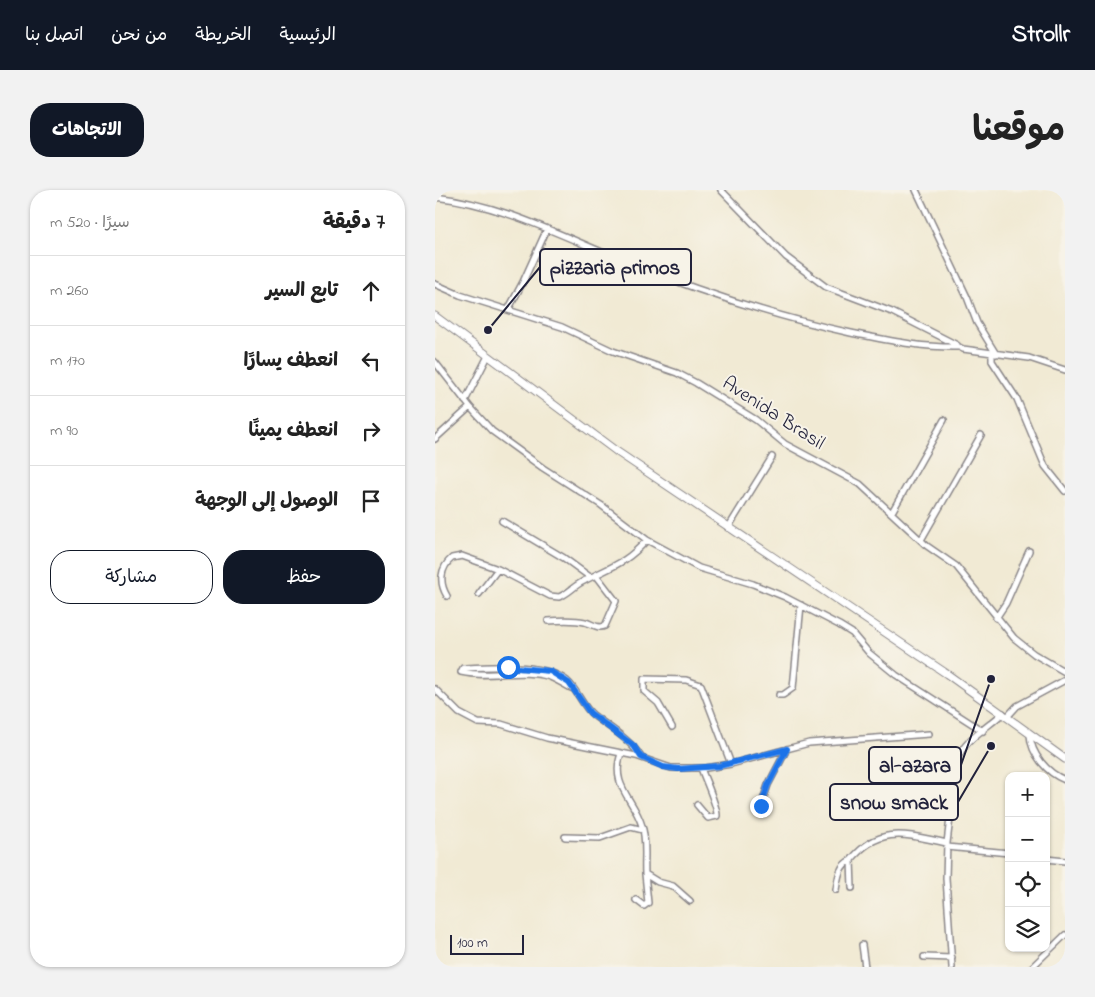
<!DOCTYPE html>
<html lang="ar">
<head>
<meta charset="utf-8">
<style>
	:root { --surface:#fff; --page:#f2f2f2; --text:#222; --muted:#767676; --line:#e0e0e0; --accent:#111827 }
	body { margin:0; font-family:"Indie Flower","Playpen Sans Arabic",sans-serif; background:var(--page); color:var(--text); direction:rtl }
	.controls { position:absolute; right:15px; bottom:15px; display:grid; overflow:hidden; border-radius:10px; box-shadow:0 1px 4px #0004 }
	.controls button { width:45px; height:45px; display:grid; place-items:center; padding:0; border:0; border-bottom:1px solid var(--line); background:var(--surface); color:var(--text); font:25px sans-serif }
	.scale { position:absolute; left:15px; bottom:12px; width:74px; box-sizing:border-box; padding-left:5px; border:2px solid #22223b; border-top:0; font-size:14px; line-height:18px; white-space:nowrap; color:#22223b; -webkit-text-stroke:4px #f7f3e8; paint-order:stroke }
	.stop { position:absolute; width:15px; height:15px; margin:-11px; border:4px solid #1a73e8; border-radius:50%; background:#fff }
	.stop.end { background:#1a73e8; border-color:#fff; box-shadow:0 1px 5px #0008 }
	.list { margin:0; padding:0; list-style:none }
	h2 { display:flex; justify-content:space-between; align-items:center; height:65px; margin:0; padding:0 20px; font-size:21px }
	h2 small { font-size:16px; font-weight:400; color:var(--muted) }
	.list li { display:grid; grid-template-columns:32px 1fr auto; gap:15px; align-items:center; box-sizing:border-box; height:70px; padding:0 20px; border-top:1px solid var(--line) }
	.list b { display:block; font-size:19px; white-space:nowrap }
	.list em { font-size:16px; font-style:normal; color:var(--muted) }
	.actions { display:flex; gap:10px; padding:15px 20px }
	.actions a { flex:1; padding:11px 0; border:1px solid var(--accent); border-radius:20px; text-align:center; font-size:18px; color:var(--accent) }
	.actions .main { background:var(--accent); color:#fff }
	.icon { flex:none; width:28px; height:28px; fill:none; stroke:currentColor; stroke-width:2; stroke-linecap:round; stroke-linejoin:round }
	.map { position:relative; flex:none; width:630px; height:777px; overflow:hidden; direction:ltr; border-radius:20px }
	header { display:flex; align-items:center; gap:30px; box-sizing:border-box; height:70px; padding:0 25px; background:var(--accent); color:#fff }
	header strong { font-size:24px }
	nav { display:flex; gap:28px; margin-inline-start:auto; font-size:18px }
	.intro { display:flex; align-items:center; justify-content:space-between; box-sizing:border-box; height:120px; padding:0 30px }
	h1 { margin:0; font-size:35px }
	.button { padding:12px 22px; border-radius:20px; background:var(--accent); color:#fff; font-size:18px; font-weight:700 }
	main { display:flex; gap:30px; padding:0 30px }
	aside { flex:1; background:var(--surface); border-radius:20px; box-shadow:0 1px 4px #0004 }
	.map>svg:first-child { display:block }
</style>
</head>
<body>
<header>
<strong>Strollr</strong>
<nav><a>الرئيسية</a><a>الخريطة</a><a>من نحن</a><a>اتصل بنا</a></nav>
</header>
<div class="intro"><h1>موقعنا</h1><a class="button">الاتجاهات</a></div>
<main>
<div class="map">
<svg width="630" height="777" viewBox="0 0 630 777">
	<rect width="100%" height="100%" fill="#f7f3e8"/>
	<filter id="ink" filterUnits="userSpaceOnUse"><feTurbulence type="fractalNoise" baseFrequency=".02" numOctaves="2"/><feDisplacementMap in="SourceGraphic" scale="10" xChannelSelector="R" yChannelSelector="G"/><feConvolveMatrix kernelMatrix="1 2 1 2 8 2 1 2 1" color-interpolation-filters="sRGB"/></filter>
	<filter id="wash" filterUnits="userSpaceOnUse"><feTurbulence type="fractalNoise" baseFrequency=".0096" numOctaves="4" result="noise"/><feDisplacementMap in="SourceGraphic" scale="20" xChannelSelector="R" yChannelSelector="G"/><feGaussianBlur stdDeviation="1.12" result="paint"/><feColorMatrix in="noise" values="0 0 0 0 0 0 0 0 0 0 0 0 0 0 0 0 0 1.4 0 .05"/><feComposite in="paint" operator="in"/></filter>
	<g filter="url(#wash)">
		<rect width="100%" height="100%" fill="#f1ead4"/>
	</g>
	<g filter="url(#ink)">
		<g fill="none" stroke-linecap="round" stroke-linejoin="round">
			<g stroke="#8a8688" stroke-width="8">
				<path id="minor" d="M286,0L351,67L391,97L457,122L522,155
					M481,0L532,107L542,133L561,164
					M0,7C65,14 125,45 186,70C260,100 337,126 416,143C452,150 487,158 524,157L528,159L594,168L630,180
					M0,94L25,105L127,137L178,161L242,183L261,193L321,230L350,254L425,294L492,356L521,376L579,448L599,464L630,482
					M73,120L88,92L112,39
					M557,163V171L582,209L610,276L630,301
					M0,172L35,217L57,241L108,278L166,315L212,350L264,378L318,394L350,407L404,435L417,443L434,463L461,485L548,541
					M30,211L53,166
					M0,249L35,217
					M457,322L509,230
					M67,331L129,368L155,387
					M293,338L337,267
					M486,350L546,245
					M44,404L63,379L115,406L124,407C133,404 139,396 147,392C176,376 188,376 212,350
					M12,406C4,393 5,378 17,368L27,366L63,379
					M561,428L571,413L594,361
					M113,431C125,430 138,429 150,432C158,434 162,439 170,436L181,411L161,385
					M136,498C129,494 122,490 115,487C86,478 55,489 26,482L28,478C59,477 107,472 132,491C142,499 147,516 158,525C175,538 195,549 206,567
					M0,499L24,523L43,533L66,534L112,548L201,566L236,578H271L296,574
					M344,505H348L358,498L366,415
					M572,527L582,516L630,490
					M237,537L223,513L209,501V489L251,490L266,495L296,574L374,553L494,544
					M595,545C596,564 612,583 630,590
					M186,563C175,597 199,608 207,636C212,650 209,669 210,684L223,692L238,696L255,711
					M262,615L273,628L282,626C283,617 270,590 266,578
					M326,616L333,595L352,559
					M130,647L165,648L196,637L208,640
					M512,657L574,663
					M611,669L630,671
					M417,698L416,670C445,634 473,645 512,653
					M401,700C403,688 404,675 416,670
					M201,710L209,716L213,713L210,684
					M427,755L430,777
					M489,767L517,768
					M517,777L511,688L512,653L522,570C529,550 552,538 568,523
					M597,777L630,745"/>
			</g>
			<g stroke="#8a8688" stroke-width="9">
				<path id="secondary" d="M0,126L181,261L512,484L630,569"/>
			</g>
			<use href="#minor" stroke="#fff" stroke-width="5"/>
			<use href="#secondary" stroke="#fff" stroke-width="7"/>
		</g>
	</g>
	<g fill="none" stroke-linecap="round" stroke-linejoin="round" filter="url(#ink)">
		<path stroke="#1a73e8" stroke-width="6" d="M73,477L115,481L134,493L155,523L199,556L206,567L228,577L243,579L284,576L352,559L333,595L326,616"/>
	</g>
	<g text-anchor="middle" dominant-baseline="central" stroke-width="4" stroke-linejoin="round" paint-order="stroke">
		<g font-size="20" fill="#22223b" stroke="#f7f3e8">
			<text transform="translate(338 224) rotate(33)">Avenida Brasil</text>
		</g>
	</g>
	<path fill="none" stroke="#22223b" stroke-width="2" d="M53 140L105 77M556 489L526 575M556 556L523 612"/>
	<g fill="#22223b" stroke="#f7f3e8" stroke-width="2">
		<circle cx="53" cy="140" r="5"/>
		<circle cx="556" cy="489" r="5"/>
		<circle cx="556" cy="556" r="5"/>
	</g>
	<g fill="#f7f3e8" stroke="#22223b" stroke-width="2">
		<rect x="105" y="59" width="151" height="36" rx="5"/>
		<rect x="434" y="557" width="92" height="36" rx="5"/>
		<rect x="395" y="594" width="128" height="36" rx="5"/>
	</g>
	<g font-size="21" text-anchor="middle" font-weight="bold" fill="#22223b">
		<text x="180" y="84">pizzaria primos</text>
		<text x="480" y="582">al-azara</text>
		<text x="459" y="619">snow smack</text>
	</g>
</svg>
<div class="controls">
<button>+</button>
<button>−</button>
<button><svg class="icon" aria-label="locate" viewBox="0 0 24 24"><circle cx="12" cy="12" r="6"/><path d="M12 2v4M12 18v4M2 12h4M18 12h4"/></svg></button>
<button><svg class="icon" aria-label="layers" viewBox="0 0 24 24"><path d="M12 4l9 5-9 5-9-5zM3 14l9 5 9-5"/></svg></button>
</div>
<div class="scale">100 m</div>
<div class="stop" style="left:73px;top:477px"></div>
<div class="stop end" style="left:326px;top:616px"></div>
</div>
<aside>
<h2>7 دقيقة<small>سيرًا · 520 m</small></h2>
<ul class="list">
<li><svg class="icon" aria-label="ahead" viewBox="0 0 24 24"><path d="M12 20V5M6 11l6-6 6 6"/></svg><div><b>تابع السير</b></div><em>260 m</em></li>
<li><svg class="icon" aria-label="left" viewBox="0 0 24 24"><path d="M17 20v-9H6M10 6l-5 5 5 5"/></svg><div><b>انعطف يسارًا</b></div><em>170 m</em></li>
<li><svg class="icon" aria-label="right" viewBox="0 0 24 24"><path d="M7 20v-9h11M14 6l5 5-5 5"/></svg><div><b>انعطف يمينًا</b></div><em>90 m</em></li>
<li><svg class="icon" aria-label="arrive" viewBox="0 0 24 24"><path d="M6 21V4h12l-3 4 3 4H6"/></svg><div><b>الوصول إلى الوجهة</b></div></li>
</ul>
<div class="actions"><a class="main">حفظ</a><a>مشاركة</a></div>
</aside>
</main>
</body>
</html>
